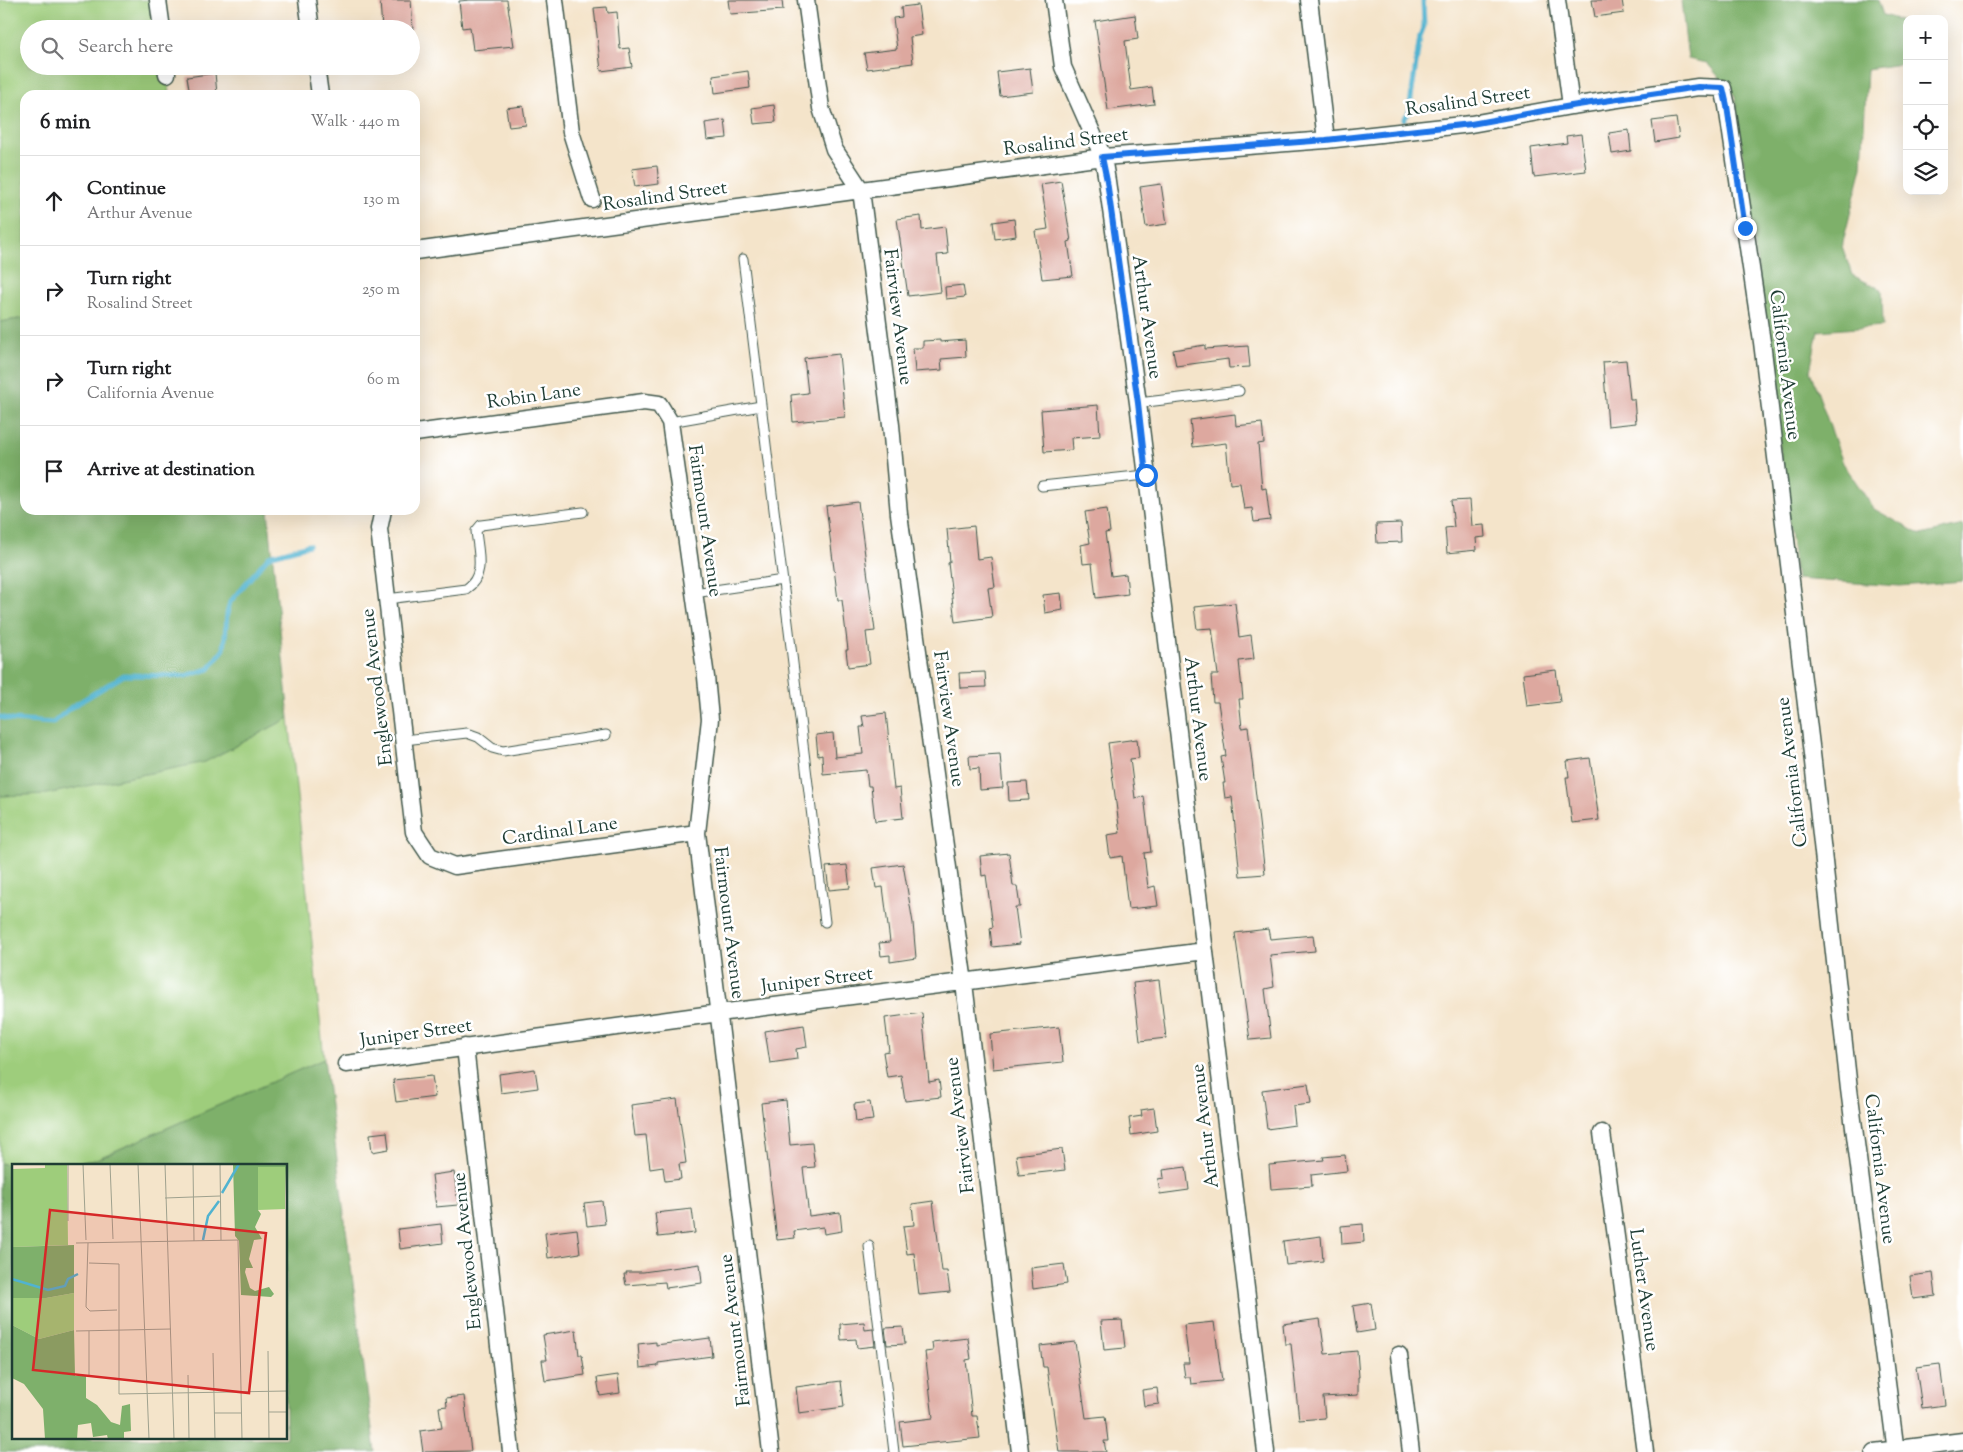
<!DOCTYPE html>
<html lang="en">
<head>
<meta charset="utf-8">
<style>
	:root { --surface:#fff; --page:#f6f6f6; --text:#202124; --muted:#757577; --line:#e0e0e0 }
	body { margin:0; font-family:"Sorts Mill Goudy",serif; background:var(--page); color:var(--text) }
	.controls { position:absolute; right:15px; top:15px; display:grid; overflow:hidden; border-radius:10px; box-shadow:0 5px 20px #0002 }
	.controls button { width:45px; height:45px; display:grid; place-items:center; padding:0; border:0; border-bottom:1px solid var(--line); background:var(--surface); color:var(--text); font:25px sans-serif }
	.stop { position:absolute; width:15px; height:15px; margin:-11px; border:4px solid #1a73e8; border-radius:50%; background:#fff }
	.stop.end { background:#1a73e8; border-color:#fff; box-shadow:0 1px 5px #0008 }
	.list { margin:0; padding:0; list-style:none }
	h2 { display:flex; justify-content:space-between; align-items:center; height:65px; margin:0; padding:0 20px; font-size:21px }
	h2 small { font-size:16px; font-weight:400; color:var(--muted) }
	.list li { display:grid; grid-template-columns:32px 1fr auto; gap:15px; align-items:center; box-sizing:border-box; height:90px; padding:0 20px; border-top:1px solid var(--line) }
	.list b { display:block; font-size:19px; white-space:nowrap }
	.list p { margin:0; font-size:16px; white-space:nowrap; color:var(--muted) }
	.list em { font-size:16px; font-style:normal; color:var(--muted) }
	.icon { flex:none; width:28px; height:28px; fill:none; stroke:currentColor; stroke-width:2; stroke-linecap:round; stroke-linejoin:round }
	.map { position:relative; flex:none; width:1963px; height:1452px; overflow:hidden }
	.search { position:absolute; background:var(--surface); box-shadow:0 5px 20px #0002; left:20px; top:20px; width:400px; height:55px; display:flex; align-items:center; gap:12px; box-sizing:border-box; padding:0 18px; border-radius:28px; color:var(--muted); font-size:19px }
	.panel { position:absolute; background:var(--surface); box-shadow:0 5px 20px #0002; left:20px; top:90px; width:400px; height:425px; border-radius:15px }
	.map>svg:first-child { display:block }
</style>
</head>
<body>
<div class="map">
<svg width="1963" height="1452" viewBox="0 0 1963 1452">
	<rect width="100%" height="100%" fill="#fff"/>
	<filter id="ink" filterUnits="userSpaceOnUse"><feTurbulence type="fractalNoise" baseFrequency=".02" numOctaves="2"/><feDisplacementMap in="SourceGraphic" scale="10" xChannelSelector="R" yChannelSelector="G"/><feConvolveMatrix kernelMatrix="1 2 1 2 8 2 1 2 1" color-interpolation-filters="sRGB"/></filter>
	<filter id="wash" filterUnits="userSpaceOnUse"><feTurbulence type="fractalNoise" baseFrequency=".0096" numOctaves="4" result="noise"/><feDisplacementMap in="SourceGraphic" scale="20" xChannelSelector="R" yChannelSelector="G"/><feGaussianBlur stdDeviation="1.12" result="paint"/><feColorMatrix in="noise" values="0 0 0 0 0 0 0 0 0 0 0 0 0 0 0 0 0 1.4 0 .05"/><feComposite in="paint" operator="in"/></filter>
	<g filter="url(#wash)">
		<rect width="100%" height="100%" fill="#f4e4ca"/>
		<path fill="#9ecd7b" stroke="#5e8558" d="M0,0H160L163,29H29V66H167L170,95H25V318L0,322Z
			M289,718L324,1059L94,1160C64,1165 29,1171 0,1163V796L46,794L205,762Z"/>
		<path fill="#7eb06b" stroke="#4e7650" d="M1681,0H1878L1883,15L1907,22V63L1867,69L1862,167L1842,246L1852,275L1882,290L1883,326L1818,331L1810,371L1843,463L1874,509L1921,535L1963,525V581L1900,586L1796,579L1764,317L1735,96L1707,63L1688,59Z
			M25,318V510H268L289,718L205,762L46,794L0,796V322Z
			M324,1059L375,1452H0V1163L14,1167V1438H286V1166H55L95,1160Z"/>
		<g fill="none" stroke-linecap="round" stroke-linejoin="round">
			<path stroke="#51b3d0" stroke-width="5" d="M1404,119L1409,112L1420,36L1424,26L1423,0
				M0,717L12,720L53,723L70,708L124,675L185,676L209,669L224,649L227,614L230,602L269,556L309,545"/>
		</g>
		<g id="blocks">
			<path fill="#dda89f" d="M390,0H411L413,29H382L380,1Z
				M470,0H507L514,46L473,50L470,27L462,28L459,1Z
				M728,0H782L783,10L730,14Z
				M1592,0H1622L1624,13L1595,17Z
				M918,5L922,35L910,37L913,63L867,69L864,53L897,49L893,18L902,17L901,7Z
				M607,7L608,13L617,12L620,49L629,48L632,67L601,71L594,8Z
				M1135,15L1138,39L1125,41L1131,90L1152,87L1154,104L1108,110L1095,21Z
				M1030,68L1033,92L1000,96L997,72Z
				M748,71L750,88L715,93L713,76Z
				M215,73L217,94L190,95L187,77Z
				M774,105L776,122L754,124L752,108Z
				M523,106L526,125L509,127L506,108Z
				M1676,118L1679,138L1655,142L1652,121Z
				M725,120L727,138L707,140L705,123Z
				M1629,130L1631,151L1612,154L1609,133Z
				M1581,134L1586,171L1534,177L1531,148L1567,143L1566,136Z
				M657,166L659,184L635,187L632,169Z
				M1061,181L1071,241L1068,242L1073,276L1042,279L1035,231L1048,229L1041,184Z
				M1161,184L1167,224L1146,227L1140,187Z
				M921,216L922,230L945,227L948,254L937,255L941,292L908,296L897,219Z
				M1014,219L1016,236L995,239L993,222Z
				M963,285L965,297L946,299L945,287Z
				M940,340V342L965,340L966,357L941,359L942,370L915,372L913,348H923V341Z
				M1205,345V349L1248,346L1250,367L1229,368L1228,359L1176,366L1173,350Z
				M839,354L845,417L793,422L791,395L808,393L804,358Z
				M1626,360L1630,399H1634L1636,423L1608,426L1603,362Z
				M1098,405L1100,436L1071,438L1072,450L1044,452L1041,410Z
				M1235,414L1236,426L1262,423L1264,443L1258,444L1262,489L1266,488L1270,520L1254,522L1252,508L1244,509L1240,483L1230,484L1226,443L1193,447L1190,420Z
				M1470,500L1472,526L1484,525L1485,537L1476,538L1477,550L1447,553L1445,528L1454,527L1451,501Z
				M858,502L875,631L866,632L870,664L848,667L846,650H848L842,600H838L826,506Z
				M1107,509L1110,532L1105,533L1111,576L1126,574L1128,594L1096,598L1092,563L1083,564L1081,545L1090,543L1085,512Z
				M1401,523L1402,542L1377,543L1376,524Z
				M974,526L977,559L991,557L995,587L988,588L992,617L955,622L948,563L950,562L947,529Z
				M1061,593L1063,610L1045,613L1043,595Z
				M1235,603L1239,637L1251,635L1254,659L1239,661L1243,699H1239L1242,728L1248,727L1265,874L1240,876L1232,797L1225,798L1223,783H1225L1221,757L1226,756L1218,702H1213L1211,675H1218L1212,628L1197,629L1194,607Z
				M1556,670L1560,702L1527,706L1523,674Z
				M985,672L986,687L960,688L959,673Z
				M886,713L894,789L900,788L903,818L875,821L871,786H868L866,770L823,774L822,755L818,756L816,735L833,733L835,757L863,754L860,727H864L862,716Z
				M1137,739L1139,758L1130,759L1135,798L1144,796L1151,852L1144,853L1148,888L1155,886L1158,906L1128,909L1122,856L1110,858L1107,835L1120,833L1108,743Z
				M1000,754L1003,788L980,790L979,768L970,769L969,756Z
				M1590,758L1599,820L1572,823L1566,777H1569L1567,761Z
				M1027,782L1029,800L1009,801L1008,783Z
				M1009,853L1013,886H1017L1020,907H1015L1020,944L992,947L990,928L993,927L986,875L982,876L980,856Z
				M903,864L913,923L916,958L890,962V955L881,956L879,943L890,942L883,887L876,888L873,868Z
				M847,865L850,888L829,890L826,867Z
				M1268,929L1270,939L1313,935L1315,951L1270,955L1274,987L1265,989L1271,1038L1250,1040L1235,933Z
				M1159,980L1166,1038L1140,1041L1133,983Z
				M922,1013L929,1082L939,1080L941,1097L905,1101L901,1075L887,1077L883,1052L889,1051L885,1018Z
				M804,1025L807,1047L796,1049L797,1059L770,1063L765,1031Z
				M1059,1027L1063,1062L993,1069L990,1034Z
				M535,1069L538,1088L501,1093L499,1074Z
				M432,1076L435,1097L396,1102L393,1080Z
				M1308,1084L1311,1104L1293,1106L1295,1125L1267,1129L1262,1090Z
				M677,1099L686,1163L679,1164L681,1179L665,1181L663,1167L650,1169L646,1135L635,1136L631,1105Z
				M786,1100L790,1145L812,1143L815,1167L803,1168L809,1216L840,1212L842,1231L824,1234L823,1227L794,1231L795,1238L777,1240L761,1103Z
				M870,1102L873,1120L856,1122L854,1104Z
				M1154,1108L1157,1131L1131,1135L1129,1118L1142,1116L1141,1110Z
				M387,1132L389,1149L372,1152L370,1134Z
				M1062,1149L1065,1170L1019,1175L1016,1155Z
				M1345,1155L1347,1171L1311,1175L1312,1186L1271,1189L1269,1165L1324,1160L1323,1157Z
				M1186,1167L1189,1190L1160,1194L1158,1179L1164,1178L1163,1170Z
				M454,1172L458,1205L436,1207L432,1175Z
				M602,1201L605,1224L587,1226L584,1203Z
				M933,1201L942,1271H947L950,1292L919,1295L914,1253L907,1254L903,1226L914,1225L912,1204Z
				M692,1209L695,1233L658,1237L655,1213Z
				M441,1224L443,1243L400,1249L398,1229Z
				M1363,1224L1364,1242L1342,1244L1341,1226Z
				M577,1229L580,1253L548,1258L545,1233Z
				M1321,1236L1323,1261L1286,1265L1283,1241Z
				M700,1264L702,1283L666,1288L665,1282L626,1285L624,1274H627L626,1272H643Z
				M1064,1264L1067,1284L1033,1289L1031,1268Z
				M1933,1273L1936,1296L1913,1299L1910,1276Z
				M1371,1303L1375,1330L1357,1333L1353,1306Z
				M1320,1319L1325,1354L1357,1351L1359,1377H1358V1395L1323,1397L1325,1418L1299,1420L1291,1344H1285L1283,1324Z
				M1122,1320L1125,1348L1104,1350L1101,1321Z
				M864,1322L865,1330L873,1329L875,1346L857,1348L856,1339L841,1340L840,1324Z
				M1214,1322L1222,1381L1191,1384L1190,1377H1185L1183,1363H1189L1184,1325Z
				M903,1327L905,1344L887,1345L885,1328Z
				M576,1330L579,1355H582L585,1375L545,1381L542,1360H547L543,1335Z
				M710,1338L712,1356L658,1363V1366L640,1368L638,1344L656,1342V1345Z
				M968,1338L971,1359L966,1360L972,1416H977L980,1438L903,1446L900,1422L933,1418L925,1352L933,1351L932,1342Z
				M1075,1342L1086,1418L1105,1416L1108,1441H1104L1106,1452H1059L1047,1367H1043L1040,1346Z
				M1940,1364L1945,1405L1922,1408L1916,1367Z
				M618,1375L620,1393L600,1396L597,1378Z
				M841,1381L844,1407L799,1413L796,1387Z
				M1157,1388L1159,1404L1144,1406L1142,1390Z
				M464,1396L471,1451L423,1452L420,1431L442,1428L439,1407L447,1406L446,1398Z"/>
		</g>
	</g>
	<g filter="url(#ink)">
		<use href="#blocks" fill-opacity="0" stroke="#3f564a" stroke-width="1"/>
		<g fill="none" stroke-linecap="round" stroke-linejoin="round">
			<g stroke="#3f564a" stroke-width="11">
				<path id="lane" d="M743,259L825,922
					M1138,403L1239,391
					M670,422L761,406
					M1042,486L1146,475
					M694,593L783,580
					M387,599L466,589C486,576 478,552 476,531L481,525L583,512
					M404,740L467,733L478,737L492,748L503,751L606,735
					M869,1246L894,1452"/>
			</g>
			<g stroke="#3f564a" stroke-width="19">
				<path id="street" d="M158,0L162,29
					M307,0L311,29
					M555,0L571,132L592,199
					M806,0L821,108L834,149L861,190L891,425L899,514L964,983L1020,1452
					M1054,0L1063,67L1103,157L1107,181L1138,403L1266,1452
					M1309,0L1326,140
					M1557,0L1571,106
					M166,66L167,74
					M316,66L320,95
					M415,251L1103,157L1326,140L1471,124L1571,106L1698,87L1723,88L1727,106L1762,342L1813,762L1849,1089L1896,1452
					M415,433L644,402L659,404L670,422L706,677L710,719L697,833L771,1452
					M383,510L379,529L414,832L430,856L455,866L697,833
					M465,1047L511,1451
					M346,1064L719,1013L1205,951
					M1602,1133L1645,1452
					M1399,1355L1411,1452
					M1874,1452L1963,1441"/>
			</g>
			<use href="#lane" stroke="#fff" stroke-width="9"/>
			<use href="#street" stroke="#fff" stroke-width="16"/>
		</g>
	</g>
	<g fill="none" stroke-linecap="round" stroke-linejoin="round" filter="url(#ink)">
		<path stroke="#1a73e8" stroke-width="6" d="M1146,475L1138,403L1107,181L1102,157L1326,140L1471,124L1571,106L1698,87L1723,88L1727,106L1745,228"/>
	</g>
	<g text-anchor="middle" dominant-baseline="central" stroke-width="5" stroke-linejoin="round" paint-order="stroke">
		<g font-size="19" fill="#1f3d34" stroke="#fff">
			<text transform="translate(1468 102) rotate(-8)">Rosalind Street</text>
			<text transform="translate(1066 143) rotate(-7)">Rosalind Street</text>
			<text transform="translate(665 197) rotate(-8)">Rosalind Street</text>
			<text transform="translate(897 317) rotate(83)">Fairview Avenue</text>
			<text transform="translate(1146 317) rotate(82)">Arthur Avenue</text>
			<text transform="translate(1784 365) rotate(83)">California Avenue</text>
			<text transform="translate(534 397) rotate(-8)">Robin Lane</text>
			<text transform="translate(704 521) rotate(82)">Fairmount Avenue</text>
			<text transform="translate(378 687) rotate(-97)">Englewood Avenue</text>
			<text transform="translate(948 719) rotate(82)">Fairview Avenue</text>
			<text transform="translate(1197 719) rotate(83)">Arthur Avenue</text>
			<text transform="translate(1793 772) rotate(-97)">California Avenue</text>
			<text transform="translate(560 832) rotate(-8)">Cardinal Lane</text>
			<text transform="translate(728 923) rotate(83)">Fairmount Avenue</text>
			<text transform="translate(817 981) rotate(-7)">Juniper Street</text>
			<text transform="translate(416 1034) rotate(-8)">Juniper Street</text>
			<text transform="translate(961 1125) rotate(-97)">Fairview Avenue</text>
			<text transform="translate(1206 1126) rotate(-97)">Arthur Avenue</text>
			<text transform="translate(1879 1169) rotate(83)">California Avenue</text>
			<text transform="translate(468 1251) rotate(-96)">Englewood Avenue</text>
			<text transform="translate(1643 1290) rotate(82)">Luther Avenue</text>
			<text transform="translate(736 1330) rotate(-97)">Fairmount Avenue</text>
		</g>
	</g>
	<g transform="translate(12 1164)">
		<rect width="275" height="275" fill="#f4e4ca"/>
		<path d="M33,0H55L56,81L0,83V5L33,4ZM246,3H273V45L246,46ZM62,129V166L27,175L0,161V134H34Z" fill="#9ecd7b"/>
		<path d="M221,0H275V65L273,3H246V46L249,50L243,63L250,75L242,76L237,95L241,104H234L233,108L238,124L243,127L257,123L262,130L259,133L229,131L227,77L223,72ZM62,81V129L34,134H0V83ZM0,161L27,175L62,166L63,212H74V234L85,241L99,258L108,261L110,242L118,240L119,267L112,268V275H96L95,271L81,273L79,259L66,261L65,275H33L31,245L12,220L0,214Z" fill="#7eb06b"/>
		<path fill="none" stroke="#51b3d0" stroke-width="2.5" d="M210,29L227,0M191,76L196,52L207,37M0,115L36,126L53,122L56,115L66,110"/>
		<path fill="none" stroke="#9fa18e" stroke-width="1" d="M56,0V57M71,0L74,76M98,0L101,75M126,0L137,275M153,0L162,275M181,0L182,77M208,0L209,76M153,34L208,32M64,79L226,76L230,275M76,79L74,143L78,147L105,146M77,99L107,100V230L275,227M64,167L159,165M77,167V212M256,187L257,275M201,189L203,275M176,211L177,275M257,248H275M202,249H230"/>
		<path fill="#d62828" fill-opacity="0.15" stroke="#d62828" stroke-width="2.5" d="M38,46L254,69L237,229L21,206Z"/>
		<rect width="275" height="275" fill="none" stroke="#1f3d34" stroke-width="2.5"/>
	</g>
</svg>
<div class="controls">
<button>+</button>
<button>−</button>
<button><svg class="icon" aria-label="locate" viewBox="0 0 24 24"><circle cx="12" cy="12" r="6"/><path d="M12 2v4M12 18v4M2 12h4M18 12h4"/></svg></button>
<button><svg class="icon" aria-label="layers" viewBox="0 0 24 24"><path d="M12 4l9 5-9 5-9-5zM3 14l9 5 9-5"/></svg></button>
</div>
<div class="stop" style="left:1146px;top:475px"></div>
<div class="stop end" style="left:1745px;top:228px"></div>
<div class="search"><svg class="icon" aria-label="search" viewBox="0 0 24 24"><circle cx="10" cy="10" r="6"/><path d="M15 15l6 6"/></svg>Search here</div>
<section class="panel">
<h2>6 min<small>Walk · 440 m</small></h2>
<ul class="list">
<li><svg class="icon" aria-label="ahead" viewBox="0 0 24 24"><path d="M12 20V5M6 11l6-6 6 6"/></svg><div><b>Continue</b><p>Arthur Avenue</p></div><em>130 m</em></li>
<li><svg class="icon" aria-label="right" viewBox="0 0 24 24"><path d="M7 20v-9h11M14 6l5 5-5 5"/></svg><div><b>Turn right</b><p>Rosalind Street</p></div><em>250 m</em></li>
<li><svg class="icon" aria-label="right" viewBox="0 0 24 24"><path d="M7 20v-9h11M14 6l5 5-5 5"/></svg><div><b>Turn right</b><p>California Avenue</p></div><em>60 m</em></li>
<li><svg class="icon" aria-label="arrive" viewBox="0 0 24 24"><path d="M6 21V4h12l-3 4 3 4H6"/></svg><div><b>Arrive at destination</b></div></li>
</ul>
</section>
</div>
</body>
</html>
